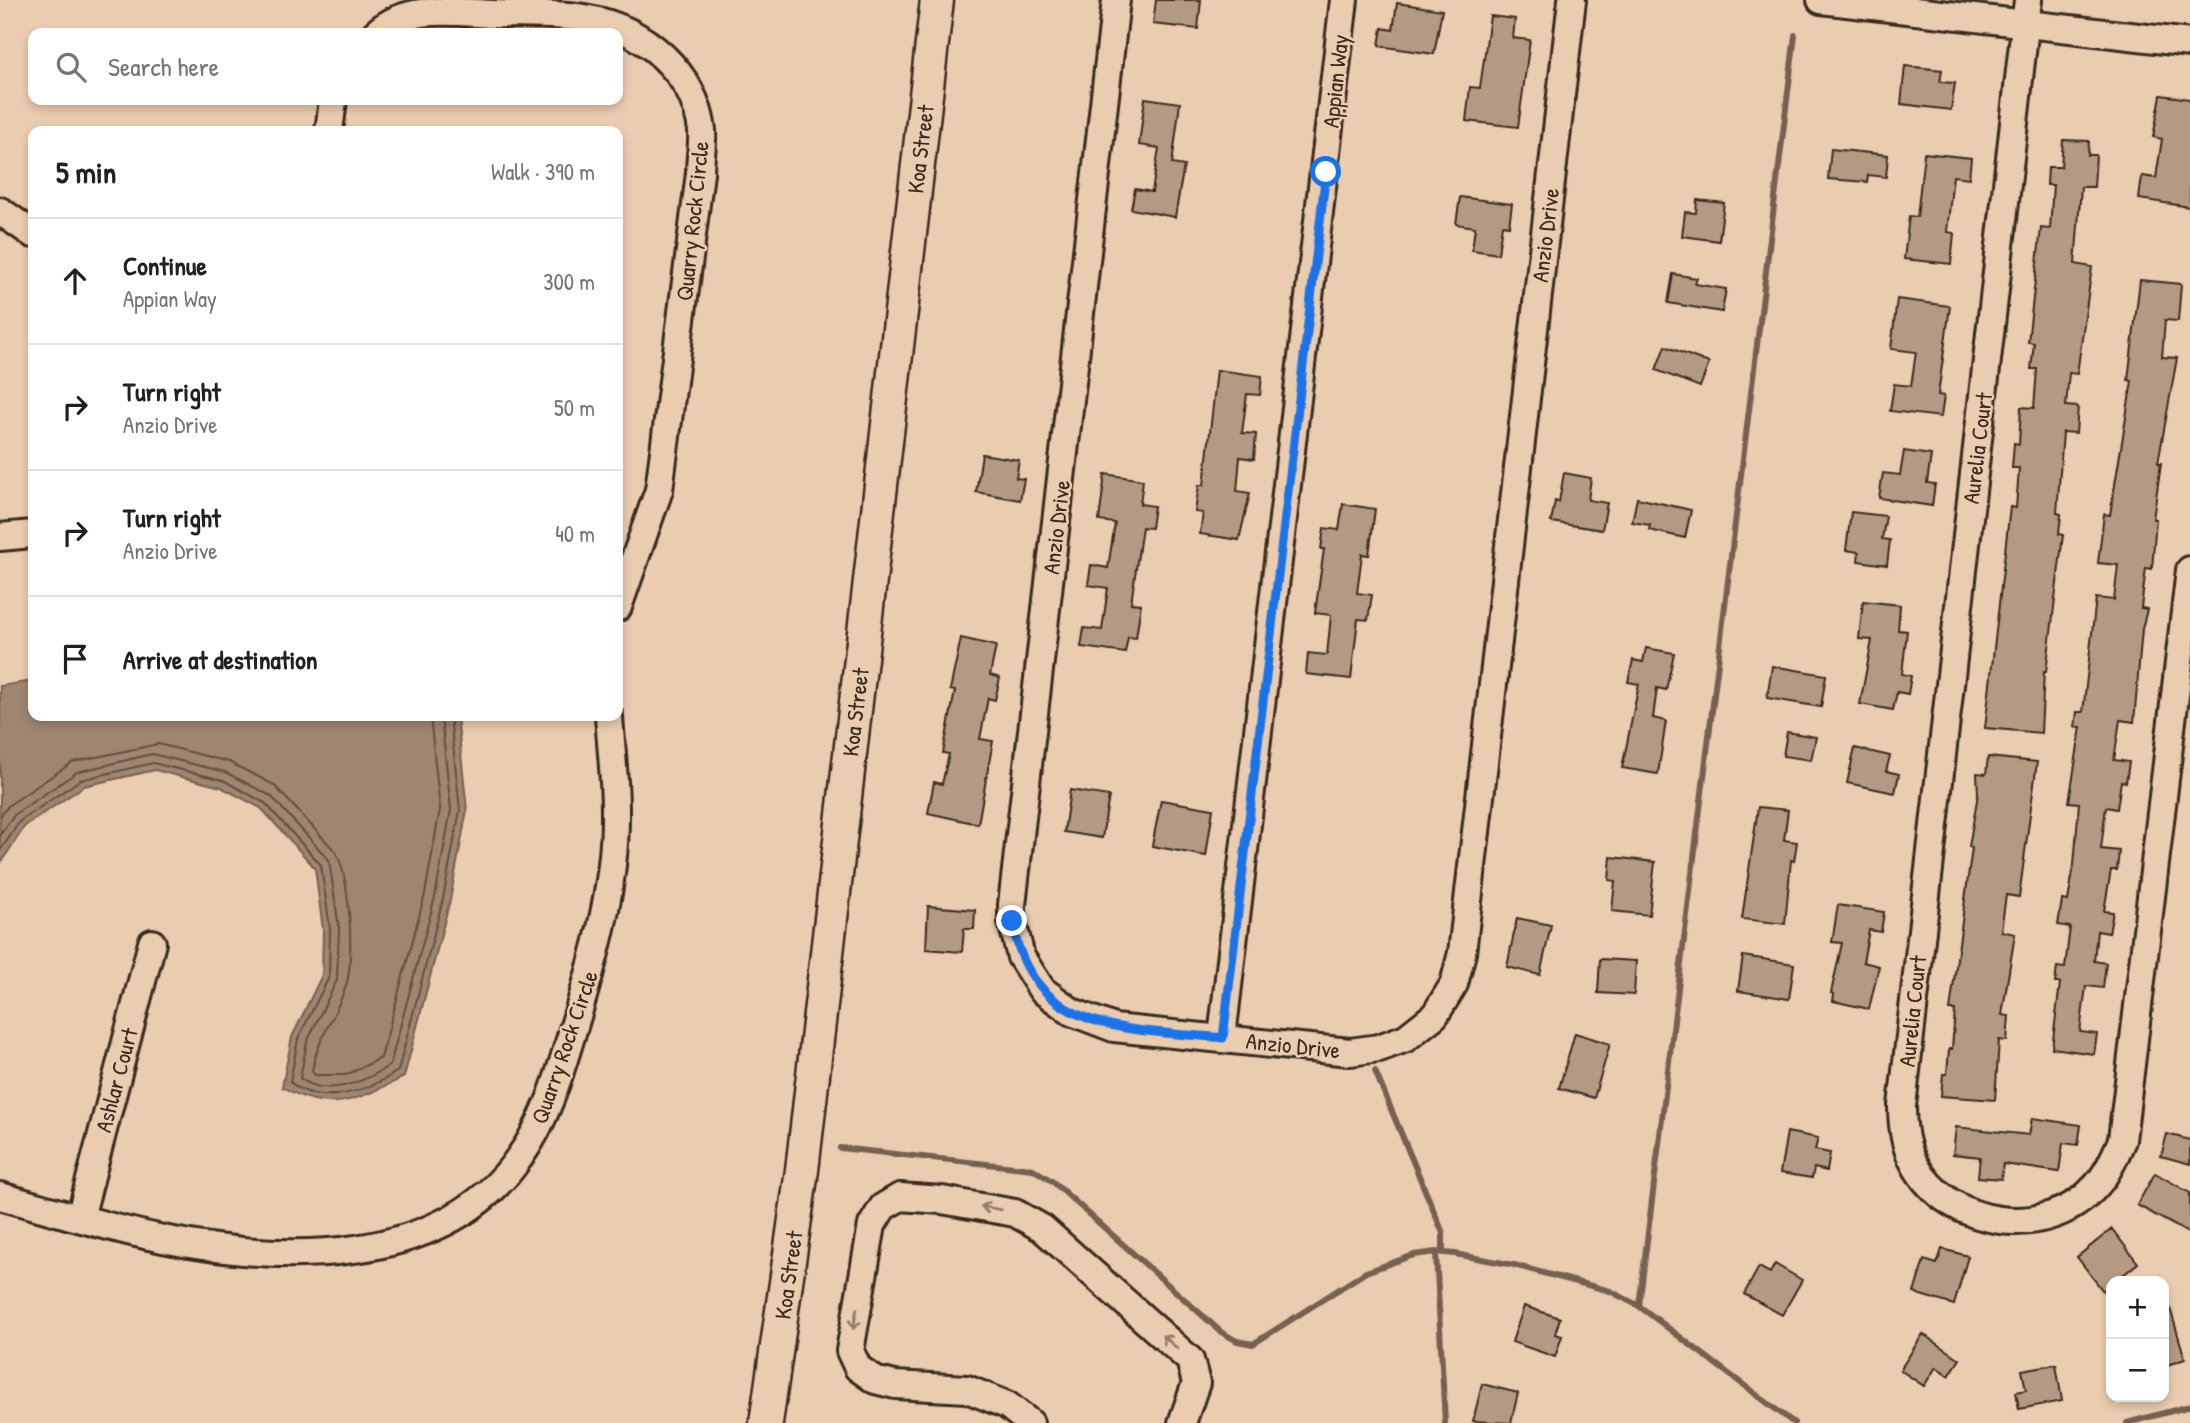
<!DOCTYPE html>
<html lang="en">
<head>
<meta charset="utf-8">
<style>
	:root { --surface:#fff; --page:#f2f2f2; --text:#202124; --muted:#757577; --line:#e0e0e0 }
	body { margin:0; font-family:"Patrick Hand",sans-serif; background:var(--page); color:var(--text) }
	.controls { position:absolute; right:21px; bottom:21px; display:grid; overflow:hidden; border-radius:14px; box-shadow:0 4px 10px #0003 }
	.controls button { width:63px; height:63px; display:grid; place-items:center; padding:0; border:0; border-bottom:2px solid var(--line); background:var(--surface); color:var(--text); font:35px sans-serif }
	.stop { position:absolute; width:21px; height:21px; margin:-16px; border:5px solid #1a73e8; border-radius:50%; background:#fff }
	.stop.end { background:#1a73e8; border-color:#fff; box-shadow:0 2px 7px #0008 }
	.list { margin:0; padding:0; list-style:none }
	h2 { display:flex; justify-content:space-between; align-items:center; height:91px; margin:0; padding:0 28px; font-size:30px }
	h2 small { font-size:23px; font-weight:400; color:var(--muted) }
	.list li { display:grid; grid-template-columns:46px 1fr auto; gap:21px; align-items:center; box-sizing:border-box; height:126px; padding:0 28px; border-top:2px solid var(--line) }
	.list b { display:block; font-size:26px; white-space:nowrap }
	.list p { margin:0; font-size:23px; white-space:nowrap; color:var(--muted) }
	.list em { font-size:23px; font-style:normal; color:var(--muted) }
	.icon { flex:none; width:38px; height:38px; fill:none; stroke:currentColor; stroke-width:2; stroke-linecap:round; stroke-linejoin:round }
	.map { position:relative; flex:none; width:2190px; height:1423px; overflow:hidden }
	.search { position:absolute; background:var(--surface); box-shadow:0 4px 10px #0003; left:28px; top:28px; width:595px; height:77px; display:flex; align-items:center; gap:18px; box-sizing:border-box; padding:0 24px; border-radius:14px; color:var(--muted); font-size:26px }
	.panel { position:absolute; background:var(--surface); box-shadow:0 4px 10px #0003; left:28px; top:126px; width:595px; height:595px; border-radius:14px }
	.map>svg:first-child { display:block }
</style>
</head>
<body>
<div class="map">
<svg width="2190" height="1423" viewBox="0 0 2190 1423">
	<rect width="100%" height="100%" fill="#eaccb0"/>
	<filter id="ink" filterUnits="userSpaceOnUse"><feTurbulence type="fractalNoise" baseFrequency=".0143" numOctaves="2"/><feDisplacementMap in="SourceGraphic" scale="14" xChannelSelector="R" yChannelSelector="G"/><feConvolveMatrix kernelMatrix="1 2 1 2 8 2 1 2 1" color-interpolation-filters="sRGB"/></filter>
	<g filter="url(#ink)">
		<path fill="#9f8671" stroke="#776150" stroke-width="2" d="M33,681V716H457L467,810L450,900L404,1077C356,1100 332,1115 282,1087L292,1037L322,975L323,930L315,868L261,808L221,787L155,770L84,786L25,826L0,864V686Z"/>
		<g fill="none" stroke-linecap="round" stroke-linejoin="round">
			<path stroke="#634f3f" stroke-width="2" d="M0,816L9,805L73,762L158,744L229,762L274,785L334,850C350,871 354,956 347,982C339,1013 318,1035 312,1071L315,1075H346L381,1058L425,894L440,809L430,716
				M0,835L15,814L77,772L152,754L225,772L271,796L329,860L339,928L337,980L307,1042L300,1078C325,1099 367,1081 390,1065L435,897L451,810L441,716
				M0,851L20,821L80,780L153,763L223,780L265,803L321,865L330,929L329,977L298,1039L290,1082C321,1108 368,1091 398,1071L443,899L460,810L450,716"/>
			<path stroke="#776150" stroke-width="6" d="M1375,1071L1443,1233V1253
				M840,1148L1033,1169L1052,1181L1221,1332L1237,1341L1253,1344L1366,1272L1414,1255L1436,1252L1455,1254L1514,1265L1610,1291L1639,1306L1794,1423
				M1436,1252L1445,1423
				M1639,1306L1795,35
				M2127,1423L2190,1406"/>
		</g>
		<path fill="#b49a83" stroke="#3b2a1e" stroke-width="2" d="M1156,0H1201L1198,29L1153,24Z
			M1397,3L1442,10L1434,54L1379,46L1382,28L1393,30Z
			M1490,16L1515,19L1513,38L1530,40L1518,127L1466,121L1470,87L1480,88Z
			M1905,66L1942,70L1940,82L1955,83L1951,110L1901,104Z
			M2161,95L2190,99V207L2139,199L2142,176L2156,178L2162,139L2153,137Z
			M1145,98L1180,103L1172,164L1184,166L1175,217L1131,209L1135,189L1152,192L1159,148L1139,145Z
			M2063,140L2089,141L2088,155H2096L2094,187H2081L2075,264L2092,267L2077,374L2069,373L2066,406L2078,407L2076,433L2063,432L2057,513L2061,514L2059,534L2063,535L2046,672H2044L2041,733L1985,728L2010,507L2016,508L2019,468H2012L2014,443L2019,444L2021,407L2034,408L2037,369H2031L2034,343L2028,342L2041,228L2050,229L2053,185H2047L2048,167H2061Z
			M1831,149L1888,155L1886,177L1868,175L1867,182L1828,179Z
			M1924,153L1971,158L1969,178L1953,176L1947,232L1954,233L1951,264L1904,259L1909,216L1917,217Z
			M1460,197L1512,204L1509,226L1502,225L1498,254L1472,250L1475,227L1456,224Z
			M1697,200L1724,203L1719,241L1682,236L1685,212L1696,213Z
			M1673,274L1697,278L1695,284L1726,289L1722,312L1668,303Z
			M2140,280L2181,284L2178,321L2165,320L2162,357L2177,358L2158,463H2161L2153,519H2156L2152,569L2146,568L2141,608L2147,609L2142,629L2134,722L2120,720L2114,760L2129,762L2126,782L2121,781L2117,809L2106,807L2101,849L2119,851L2117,870H2111L2104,911L2113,912L2109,933L2097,931L2094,961L2106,963L2103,988L2086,986L2080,1032L2097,1034L2094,1054L2052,1048L2060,983H2055L2057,967L2065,968L2070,927L2058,925L2062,900L2068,901L2074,865L2079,803L2069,802L2081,727H2075L2077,712H2083L2096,598L2114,600L2118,565L2098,563L2104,514L2110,515L2132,381L2128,380Z
			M1897,299L1950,306L1938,395L1944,396L1941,417L1890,411L1894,384L1911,386L1916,352L1891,349Z
			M1665,346L1709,363L1700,387L1656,370Z
			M1217,370L1262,376L1260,395L1247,394L1242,433L1256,434L1254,459L1240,457L1237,491L1250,493L1239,540L1200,534L1203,513L1195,512L1199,485H1204Z
			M1904,451L1931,455L1927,483L1935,484L1932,506L1879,498L1883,473L1900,475Z
			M982,454L1019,460L1016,478L1024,479L1020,500L976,492Z
			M1564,473L1591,478L1588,500L1607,503L1602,530L1551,522L1555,501L1559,502Z
			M1105,474L1143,480L1140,504L1154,506L1151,528L1142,527L1131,603L1141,604L1136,638L1128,637L1125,653L1081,647L1084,628L1102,630L1108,588L1088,585L1091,565L1108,568L1115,523L1099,521Z
			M1637,498L1691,510L1685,538L1649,530L1650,525L1632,522Z
			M1343,504L1375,509L1369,555L1362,554L1357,593L1372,595L1368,620L1358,619L1351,679L1306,674L1308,653L1327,655L1331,615L1315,613L1324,549H1321L1324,528L1339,530Z
			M1851,512L1886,516L1882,539L1890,540L1887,565L1858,561L1859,552L1846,550Z
			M1863,601L1900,605L1898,630L1907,631L1902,674L1911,676L1908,694L1897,692L1893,710L1860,704L1872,640L1859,639Z
			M961,638L996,646L990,675L1000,678L995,700L988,698L980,739L993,741L978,824L928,813L934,782L942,784L949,754L943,753L955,691L950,690Z
			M1646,648L1674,653L1666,690L1657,688L1653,718L1666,721L1658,774L1622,768L1639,684L1628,682L1633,660L1643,662Z
			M1772,666L1826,675L1821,707L1767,698Z
			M1787,732L1816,737L1811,760L1783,756Z
			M1855,748L1890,756L1886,771L1899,774L1895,793L1847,783Z
			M1988,757L2037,762L2019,897L2006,895L2001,931L2015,934L2002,1015L2009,1016L2007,1041L1999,1040L1995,1100L1941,1096L1943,1074H1947L1949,1049H1952L1955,1010H1950L1972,848L1969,847L1978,794L1977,773L1986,774Z
			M1070,790L1109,796L1102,838L1064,832Z
			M1161,800L1213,809L1206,856L1152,846Z
			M1758,807L1788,810L1784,840L1797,842L1794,861L1791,860L1785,924L1742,919Z
			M1611,857L1655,862L1649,915L1612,911L1615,881L1609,880Z
			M1838,905L1884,912L1881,932L1869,930L1863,962L1879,966L1869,1009L1833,1001L1834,994L1831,993L1842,943L1832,942Z
			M928,906L975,910L974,929H964L962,952L926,949Z
			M1517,918L1551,925L1540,975L1507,967Z
			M1743,956L1794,964L1789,999L1738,991Z
			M1600,959L1636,961L1634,995L1598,993Z
			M1575,1033L1610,1044L1594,1098L1559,1088Z
			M2032,1118L2081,1125L2078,1145L2063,1143L2059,1172L2003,1164L2001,1179L1978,1177L1980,1157L1953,1154L1956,1127L2029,1135Z
			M1787,1132L1818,1138L1815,1150L1830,1153L1827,1171L1814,1168L1812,1178L1780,1173Z
			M2167,1134L2190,1140V1164L2161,1156Z
			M2155,1173L2190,1193V1234L2137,1205Z
			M2112,1229L2138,1263L2103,1291L2077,1257Z
			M1942,1249L1968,1256L1954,1305L1914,1293L1924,1260L1937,1264Z
			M1775,1264L1802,1280L1782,1315L1744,1294L1759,1267L1770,1273Z
			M2168,1301L2185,1359L2164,1366V1302Z
			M1524,1306L1560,1318L1555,1334L1562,1336L1555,1357L1512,1342Z
			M1923,1334L1960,1359L1949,1376L1936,1367L1924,1386L1900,1370Z
			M2056,1364L2062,1401L2019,1409L2016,1392L2026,1390L2022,1370Z
			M1482,1384L1518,1393L1511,1423L1473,1421Z"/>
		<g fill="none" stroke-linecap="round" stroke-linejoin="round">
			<g stroke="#3b2a1e" stroke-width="32">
				<path id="minor" d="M1116,0L1012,905V921L1021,957L1042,990L1072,1012L1114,1028L1350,1052L1379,1048L1406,1038L1435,1015L1454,984L1462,953L1572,0
					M1821,0L2190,43
					M2028,0L1902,1106C1902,1125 1904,1145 1914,1163C1948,1228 2047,1242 2096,1186C2108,1173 2115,1156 2122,1140L2190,570
					M376,33C408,4 453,12 493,14C524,15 558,13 589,19C644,29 694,72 702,130C703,144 700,159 700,173L659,490L618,607
					M329,131L333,100
					M0,211L33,234
					M0,537L33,534
					M1222,1037L1344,0
					M0,1196C54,1211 108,1228 163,1239C280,1263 443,1268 519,1158C546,1121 559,1076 572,1033C594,961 616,886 615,811C615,779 611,747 609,716
					M80,1218L152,943
					M1030,1423L1007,1405L967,1389L895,1385L875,1380L858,1368L850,1351L872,1225L883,1207L900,1197L942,1200L1015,1213L1042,1228L1190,1360L1196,1383L1182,1423"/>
			</g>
			<g stroke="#3b2a1e" stroke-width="37">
				<path id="major" d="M766,1423L802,1170L937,0"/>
			</g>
			<use href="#minor" stroke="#eaccb0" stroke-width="26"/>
			<use href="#major" stroke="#eaccb0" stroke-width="32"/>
		</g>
		<defs><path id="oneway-shaft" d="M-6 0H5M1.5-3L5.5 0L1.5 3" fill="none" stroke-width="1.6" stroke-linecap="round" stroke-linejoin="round" transform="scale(1.75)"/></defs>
		<g stroke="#927b67">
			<use href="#oneway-shaft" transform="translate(991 1208) rotate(-170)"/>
			<use href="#oneway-shaft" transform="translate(855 1319) rotate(100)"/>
			<use href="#oneway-shaft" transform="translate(1170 1342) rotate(-138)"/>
		</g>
	</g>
	<g fill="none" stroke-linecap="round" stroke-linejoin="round" filter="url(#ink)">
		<path stroke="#1a73e8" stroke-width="9" d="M1012,921C1032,1036 1130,1029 1223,1038L1326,172"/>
	</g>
	<g text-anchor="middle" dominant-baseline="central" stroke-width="5" stroke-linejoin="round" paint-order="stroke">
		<g font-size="23" fill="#3b2a1e" stroke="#eaccb0">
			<text transform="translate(1335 81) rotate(-84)">Appian Way</text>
			<text transform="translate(920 149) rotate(-83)">Koa Street</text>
			<text transform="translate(692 221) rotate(-84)">Quarry Rock Circle</text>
			<text transform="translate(1545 235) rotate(-83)">Anzio Drive</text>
			<text transform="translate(1977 448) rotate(-83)">Aurelia Court</text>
			<text transform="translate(1056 527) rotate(-83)">Anzio Drive</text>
			<text transform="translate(855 712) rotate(-83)">Koa Street</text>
			<text transform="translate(1912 1011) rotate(-84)">Aurelia Court</text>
			<text transform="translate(1293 1045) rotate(6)">Anzio Drive</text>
			<text transform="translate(564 1047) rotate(-71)">Quarry Rock Circle</text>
			<text transform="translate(116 1080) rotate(-75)">Ashlar Court</text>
			<text transform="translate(788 1275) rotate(-82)">Koa Street</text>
		</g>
	</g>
</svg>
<div class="controls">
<button>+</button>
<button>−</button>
</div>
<div class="stop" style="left:1326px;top:172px"></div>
<div class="stop end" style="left:1012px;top:921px"></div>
<div class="search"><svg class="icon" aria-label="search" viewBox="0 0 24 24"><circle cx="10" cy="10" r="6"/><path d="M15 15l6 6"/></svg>Search here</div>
<section class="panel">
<h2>5 min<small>Walk · 390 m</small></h2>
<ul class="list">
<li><svg class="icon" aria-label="ahead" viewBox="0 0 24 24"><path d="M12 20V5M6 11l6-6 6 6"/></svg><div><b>Continue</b><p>Appian Way</p></div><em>300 m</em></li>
<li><svg class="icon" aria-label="right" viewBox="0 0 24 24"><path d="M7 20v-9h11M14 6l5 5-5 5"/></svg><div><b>Turn right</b><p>Anzio Drive</p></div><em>50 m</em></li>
<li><svg class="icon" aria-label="right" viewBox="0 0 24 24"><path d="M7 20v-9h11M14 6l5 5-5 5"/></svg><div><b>Turn right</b><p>Anzio Drive</p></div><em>40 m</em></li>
<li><svg class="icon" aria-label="arrive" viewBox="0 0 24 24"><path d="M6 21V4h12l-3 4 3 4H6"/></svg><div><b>Arrive at destination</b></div></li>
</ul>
</section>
</div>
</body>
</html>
